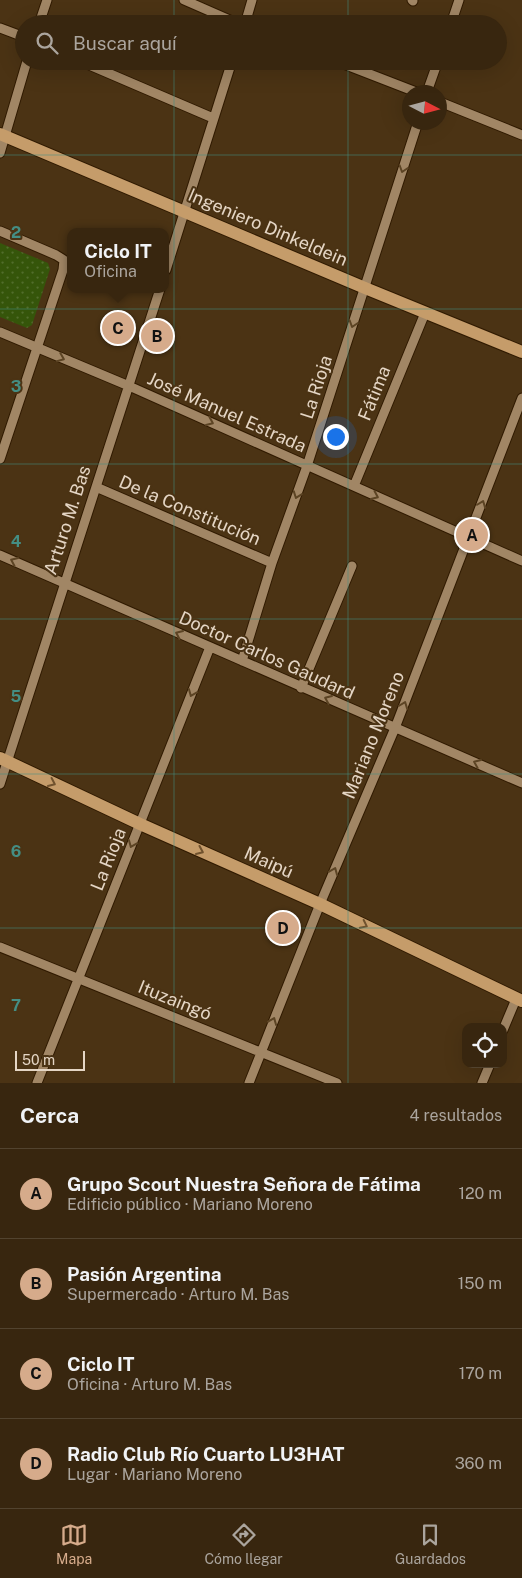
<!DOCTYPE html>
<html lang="es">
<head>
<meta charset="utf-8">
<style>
	:root { --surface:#38260f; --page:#43321d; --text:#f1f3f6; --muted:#aba59e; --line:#52432f; --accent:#d6ab8b }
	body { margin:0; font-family:"Public Sans",sans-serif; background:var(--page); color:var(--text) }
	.controls { position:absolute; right:15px; bottom:15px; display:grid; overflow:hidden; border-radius:10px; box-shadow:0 5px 20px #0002 }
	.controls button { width:45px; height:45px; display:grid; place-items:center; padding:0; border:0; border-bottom:1px solid var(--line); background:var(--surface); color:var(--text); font:25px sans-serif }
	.compass { position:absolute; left:402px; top:85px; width:45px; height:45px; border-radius:50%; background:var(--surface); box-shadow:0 5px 20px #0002; rotate:96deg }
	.scale { position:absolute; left:15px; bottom:12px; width:70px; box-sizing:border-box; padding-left:5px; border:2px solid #e5d6c5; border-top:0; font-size:14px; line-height:18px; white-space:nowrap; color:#e5d6c5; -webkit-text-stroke:4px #4b3314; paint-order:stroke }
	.you { position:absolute; left:335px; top:436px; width:18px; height:18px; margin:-12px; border:4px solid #fff; border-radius:50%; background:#1a73e8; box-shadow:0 0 0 8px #1a73e833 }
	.badge { display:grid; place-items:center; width:32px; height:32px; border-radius:50%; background:var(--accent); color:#111; font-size:16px; font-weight:700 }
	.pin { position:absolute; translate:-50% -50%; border:2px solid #fff; box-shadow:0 1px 5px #0006 }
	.popup { position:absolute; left:67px; top:228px; width:102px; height:65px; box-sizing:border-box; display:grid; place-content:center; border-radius:10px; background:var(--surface); filter:drop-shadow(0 1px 4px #0005); font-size:16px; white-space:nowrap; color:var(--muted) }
	.popup b { font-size:19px; color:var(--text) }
	.popup::after { content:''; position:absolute; left:50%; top:100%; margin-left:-10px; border:10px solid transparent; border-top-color:var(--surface) }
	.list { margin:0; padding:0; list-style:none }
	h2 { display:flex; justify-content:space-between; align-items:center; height:65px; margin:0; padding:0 20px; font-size:21px }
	h2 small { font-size:16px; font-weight:400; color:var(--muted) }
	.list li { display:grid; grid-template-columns:32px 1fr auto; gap:15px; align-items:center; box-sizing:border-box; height:90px; padding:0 20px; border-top:1px solid var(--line) }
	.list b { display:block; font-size:19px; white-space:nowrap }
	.list p { margin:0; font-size:16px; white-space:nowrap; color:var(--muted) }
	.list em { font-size:16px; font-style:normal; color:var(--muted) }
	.icon { flex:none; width:28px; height:28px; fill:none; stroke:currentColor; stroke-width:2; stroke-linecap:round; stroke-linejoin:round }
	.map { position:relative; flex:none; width:522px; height:1083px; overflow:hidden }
	.search { position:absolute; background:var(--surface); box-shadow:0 5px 20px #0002; left:15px; right:15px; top:15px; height:55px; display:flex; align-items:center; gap:12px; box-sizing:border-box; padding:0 18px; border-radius:28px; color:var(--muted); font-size:19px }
	.sheet { height:425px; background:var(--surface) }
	nav { display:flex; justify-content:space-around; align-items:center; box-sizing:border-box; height:70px; border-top:1px solid var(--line); background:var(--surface); font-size:14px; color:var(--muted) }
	nav a { display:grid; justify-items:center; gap:2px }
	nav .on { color:var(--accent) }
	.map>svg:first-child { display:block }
</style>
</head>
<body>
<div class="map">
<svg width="522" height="1083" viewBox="0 0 522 1083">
	<defs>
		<pattern id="park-dots" width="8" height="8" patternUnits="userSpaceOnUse" patternTransform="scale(1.25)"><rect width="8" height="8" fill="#35550a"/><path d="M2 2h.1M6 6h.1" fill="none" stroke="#526d2c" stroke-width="1.8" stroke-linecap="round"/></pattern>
		<pattern id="building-back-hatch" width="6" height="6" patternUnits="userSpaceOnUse" patternTransform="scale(1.25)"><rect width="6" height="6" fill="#655107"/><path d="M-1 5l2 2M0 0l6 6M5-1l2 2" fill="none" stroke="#7b692a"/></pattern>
	</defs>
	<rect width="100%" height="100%" fill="#4b3314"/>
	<path fill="url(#park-dots)" d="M0,243L48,263L50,269L32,325L27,328L0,317Z"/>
	<path fill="url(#building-back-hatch)" d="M269,917L299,931L296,939L266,925Z"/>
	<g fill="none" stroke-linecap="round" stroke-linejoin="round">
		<g stroke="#301a00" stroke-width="11">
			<path id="minor" d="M184,0L239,24
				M412,0L413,1
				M39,24L47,0
				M245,24L252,0
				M451,24L459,0
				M0,28L24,37
				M80,61L213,118
				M336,61L416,92
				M427,92L438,61
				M440,102L522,135
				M0,153L27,61
				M0,231L56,255L64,260L63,270L0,459
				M166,270L232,61
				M0,332L129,386L522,561
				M354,486L425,313
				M96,487L272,563
				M0,555L522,783
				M242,661L272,563L307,466L418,122
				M301,688L352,566
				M0,784L160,289
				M0,947L337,1083
				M503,1030L516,999
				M37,1083L210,647
				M249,1083L320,904L395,728L522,398
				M482,1083L490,1064"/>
		</g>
		<g stroke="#301a00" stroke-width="14">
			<path id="major" d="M0,134L365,288L522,352
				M0,758L140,824L320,904L522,1001"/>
		</g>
		<use href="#minor" stroke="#a18665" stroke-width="9"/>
		<use href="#major" stroke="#c59c6a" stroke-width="12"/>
	</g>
	<defs><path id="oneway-chevron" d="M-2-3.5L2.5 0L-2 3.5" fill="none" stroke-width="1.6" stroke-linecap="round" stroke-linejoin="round" transform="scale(1.25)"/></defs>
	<g stroke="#5c4424">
		<use href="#oneway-chevron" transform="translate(403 169) rotate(108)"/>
		<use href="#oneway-chevron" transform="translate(353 324) rotate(108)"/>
		<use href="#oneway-chevron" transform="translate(61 358) rotate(22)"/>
		<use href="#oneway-chevron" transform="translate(210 422) rotate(24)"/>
		<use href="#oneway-chevron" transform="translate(297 495) rotate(110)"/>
		<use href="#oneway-chevron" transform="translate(375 496) rotate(24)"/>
		<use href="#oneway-chevron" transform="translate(482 504) rotate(-69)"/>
		<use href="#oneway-chevron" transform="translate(14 561) rotate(-156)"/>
		<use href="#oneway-chevron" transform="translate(179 634) rotate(-156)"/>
		<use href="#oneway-chevron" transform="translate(192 693) rotate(112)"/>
		<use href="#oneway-chevron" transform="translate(328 699) rotate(-157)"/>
		<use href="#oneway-chevron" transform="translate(404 705) rotate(-69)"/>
		<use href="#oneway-chevron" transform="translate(477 763) rotate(-157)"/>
		<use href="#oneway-chevron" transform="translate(132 844) rotate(112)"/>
		<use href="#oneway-chevron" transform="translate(334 871) rotate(-67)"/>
		<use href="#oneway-chevron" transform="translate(273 1021) rotate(-68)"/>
	</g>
	<g stroke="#70522e">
		<use href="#oneway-chevron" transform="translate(52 783) rotate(25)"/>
		<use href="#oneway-chevron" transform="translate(200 851) rotate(24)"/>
		<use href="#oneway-chevron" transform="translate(364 925) rotate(26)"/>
	</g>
	<path fill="none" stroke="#448e84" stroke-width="1" stroke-opacity="0.55" d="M174,0V24M348,0V24M174,61V1083M348,61V1083M0,155H522M0,309H522M0,464H522M0,619H522M0,774H522M0,928H522"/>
	<g text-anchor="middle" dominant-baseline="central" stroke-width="4" stroke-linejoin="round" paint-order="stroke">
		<g font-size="18" fill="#e5d6c5" stroke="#4b3314">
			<text transform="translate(268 227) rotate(23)">Ingeniero Dinkeldein</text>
			<text transform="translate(316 387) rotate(-72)">La Rioja</text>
			<text transform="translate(374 393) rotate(-68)">Fátima</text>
			<text transform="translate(227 412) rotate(24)">José Manuel Estrada</text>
			<text transform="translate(190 510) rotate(23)">De la Constitución</text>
			<text transform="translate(67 520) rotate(-72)">Arturo M. Bas</text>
			<text transform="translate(267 655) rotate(24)">Doctor Carlos Gaudard</text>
			<text transform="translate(373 735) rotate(-68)">Mariano Moreno</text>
			<text transform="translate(108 859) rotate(-68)">La Rioja</text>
			<text transform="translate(269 862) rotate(24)">Maipú</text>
			<text transform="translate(175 1000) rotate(22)">Ituzaingó</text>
		</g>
	</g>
	<g font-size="16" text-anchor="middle" font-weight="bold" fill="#448e84" stroke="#4b3314" stroke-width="4" stroke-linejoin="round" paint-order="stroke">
		<text x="16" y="238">2</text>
		<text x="16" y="392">3</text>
		<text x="16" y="547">4</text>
		<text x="16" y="702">5</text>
		<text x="16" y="857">6</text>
		<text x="16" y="1011">7</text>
	</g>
</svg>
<div class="controls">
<button><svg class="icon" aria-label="locate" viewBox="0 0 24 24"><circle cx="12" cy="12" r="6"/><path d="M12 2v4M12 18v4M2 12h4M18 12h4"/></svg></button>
</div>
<svg class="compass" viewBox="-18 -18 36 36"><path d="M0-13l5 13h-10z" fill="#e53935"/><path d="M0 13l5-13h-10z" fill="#aba59e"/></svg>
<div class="scale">50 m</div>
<div class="you"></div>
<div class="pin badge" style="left:472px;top:535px">A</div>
<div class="pin badge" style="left:157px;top:336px">B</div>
<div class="pin badge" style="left:118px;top:328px">C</div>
<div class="popup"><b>Ciclo IT</b>Oficina</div>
<div class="pin badge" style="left:283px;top:928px">D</div>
<div class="search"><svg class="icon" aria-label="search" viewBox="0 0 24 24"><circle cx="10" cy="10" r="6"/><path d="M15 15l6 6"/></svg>Buscar aquí</div>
</div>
<section class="sheet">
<h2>Cerca<small>4 resultados</small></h2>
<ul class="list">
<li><span class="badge">A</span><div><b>Grupo Scout Nuestra Señora de Fátima</b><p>Edificio público · Mariano Moreno</p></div><em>120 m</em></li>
<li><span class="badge">B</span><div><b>Pasión Argentina</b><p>Supermercado · Arturo M. Bas</p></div><em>150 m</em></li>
<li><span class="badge">C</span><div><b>Ciclo IT</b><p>Oficina · Arturo M. Bas</p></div><em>170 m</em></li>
<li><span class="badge">D</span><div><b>Radio Club Río Cuarto LU3HAT</b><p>Lugar · Mariano Moreno</p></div><em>360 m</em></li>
</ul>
</section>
<nav>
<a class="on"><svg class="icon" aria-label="map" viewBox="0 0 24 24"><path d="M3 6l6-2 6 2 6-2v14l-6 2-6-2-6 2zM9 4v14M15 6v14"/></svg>Mapa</a>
<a><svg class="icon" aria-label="directions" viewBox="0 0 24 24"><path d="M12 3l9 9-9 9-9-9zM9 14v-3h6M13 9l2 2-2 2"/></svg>Cómo llegar</a>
<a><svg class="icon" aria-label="saved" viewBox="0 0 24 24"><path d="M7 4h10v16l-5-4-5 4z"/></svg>Guardados</a>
</nav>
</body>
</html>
